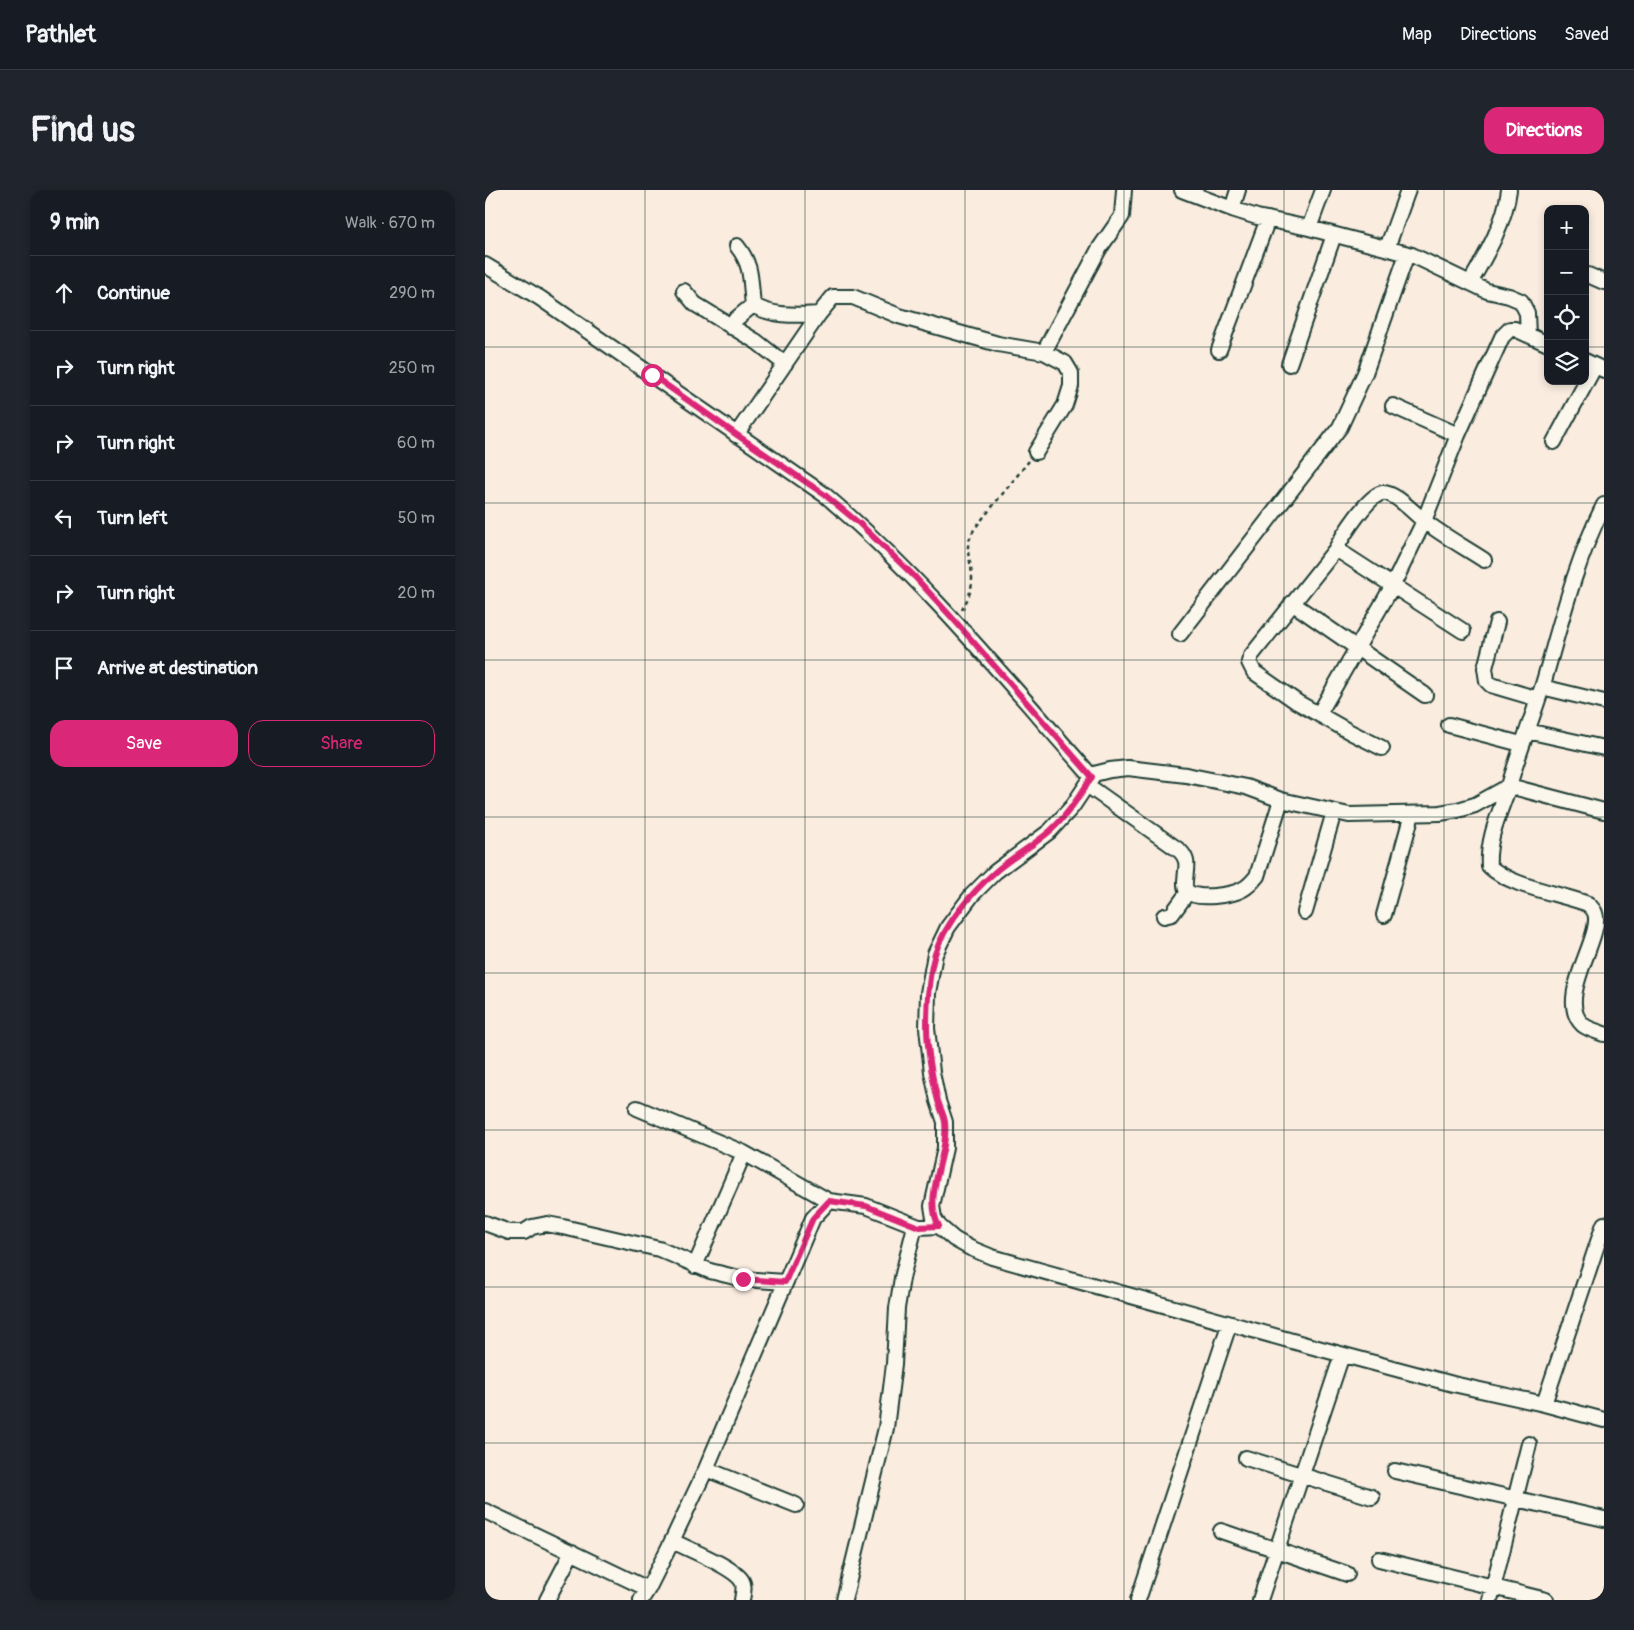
<!DOCTYPE html>
<html lang="en">
<head>
<meta charset="utf-8">
<style>
	:root { --surface:#171b24; --page:#20242c; --text:#f1f3f6; --muted:#9ea1a6; --line:#363941; --accent:#db2777 }
	body { margin:0; font-family:Pangolin,sans-serif; background:var(--page); color:var(--text) }
	.controls { position:absolute; right:15px; top:15px; display:grid; overflow:hidden; border-radius:10px; box-shadow:0 2px 8px #0003 }
	.controls button { width:45px; height:45px; display:grid; place-items:center; padding:0; border:0; border-bottom:1px solid var(--line); background:var(--surface); color:var(--text); font:25px sans-serif }
	.stop { position:absolute; width:15px; height:15px; margin:-11px; border:4px solid #db2777; border-radius:50%; background:#fff }
	.stop.end { background:#db2777; border-color:#fff; box-shadow:0 1px 5px #0008 }
	.list { margin:0; padding:0; list-style:none }
	h2 { display:flex; justify-content:space-between; align-items:center; height:65px; margin:0; padding:0 20px; font-size:21px }
	h2 small { font-size:16px; font-weight:400; color:var(--muted) }
	.list li { display:grid; grid-template-columns:32px 1fr auto; gap:15px; align-items:center; box-sizing:border-box; height:75px; padding:0 20px; border-top:1px solid var(--line) }
	.list b { display:block; font-size:19px; white-space:nowrap }
	.list em { font-size:16px; font-style:normal; color:var(--muted) }
	.actions { display:flex; gap:10px; padding:15px 20px }
	.actions a { flex:1; padding:11px 0; border:1px solid var(--accent); border-radius:15px; text-align:center; font-size:18px; color:var(--accent) }
	.actions .main { background:var(--accent); color:#fff }
	.icon { flex:none; width:28px; height:28px; fill:none; stroke:currentColor; stroke-width:2; stroke-linecap:round; stroke-linejoin:round }
	.map { position:relative; flex:none; width:1119px; height:1410px; overflow:hidden; border-radius:15px }
	header { display:flex; align-items:center; gap:30px; box-sizing:border-box; height:70px; padding:0 25px; background:var(--surface); border-bottom:1px solid var(--line) }
	header strong { font-size:24px }
	nav { display:flex; gap:28px; margin-inline-start:auto; font-size:18px }
	.intro { display:flex; align-items:center; justify-content:space-between; box-sizing:border-box; height:120px; padding:0 30px }
	h1 { margin:0; font-size:35px }
	.button { padding:12px 22px; border-radius:15px; background:var(--accent); color:#fff; font-size:18px; font-weight:700 }
	main { display:flex; gap:30px; padding:0 30px }
	aside { flex:1; background:var(--surface); border-radius:15px; box-shadow:0 2px 8px #0003 }
	.map>svg:first-child { display:block }
</style>
</head>
<body>
<header>
<strong>Pathlet</strong>
<nav><a>Map</a><a>Directions</a><a>Saved</a></nav>
</header>
<div class="intro"><h1>Find us</h1><a class="button">Directions</a></div>
<main>
<aside>
<h2>9 min<small>Walk · 670 m</small></h2>
<ul class="list">
<li><svg class="icon" aria-label="ahead" viewBox="0 0 24 24"><path d="M12 20V5M6 11l6-6 6 6"/></svg><div><b>Continue</b></div><em>290 m</em></li>
<li><svg class="icon" aria-label="right" viewBox="0 0 24 24"><path d="M7 20v-9h11M14 6l5 5-5 5"/></svg><div><b>Turn right</b></div><em>250 m</em></li>
<li><svg class="icon" aria-label="right" viewBox="0 0 24 24"><path d="M7 20v-9h11M14 6l5 5-5 5"/></svg><div><b>Turn right</b></div><em>60 m</em></li>
<li><svg class="icon" aria-label="left" viewBox="0 0 24 24"><path d="M17 20v-9H6M10 6l-5 5 5 5"/></svg><div><b>Turn left</b></div><em>50 m</em></li>
<li><svg class="icon" aria-label="right" viewBox="0 0 24 24"><path d="M7 20v-9h11M14 6l5 5-5 5"/></svg><div><b>Turn right</b></div><em>20 m</em></li>
<li><svg class="icon" aria-label="arrive" viewBox="0 0 24 24"><path d="M6 21V4h12l-3 4 3 4H6"/></svg><div><b>Arrive at destination</b></div></li>
</ul>
<div class="actions"><a class="main">Save</a><a>Share</a></div>
</aside>
<div class="map">
<svg width="1119" height="1410" viewBox="0 0 1119 1410">
	<rect width="100%" height="100%" fill="#faecdf"/>
	<filter id="ink" filterUnits="userSpaceOnUse"><feTurbulence type="fractalNoise" baseFrequency=".02" numOctaves="2"/><feDisplacementMap in="SourceGraphic" scale="10" xChannelSelector="R" yChannelSelector="G"/><feConvolveMatrix kernelMatrix="1 2 1 2 8 2 1 2 1" color-interpolation-filters="sRGB"/></filter>
	<g filter="url(#ink)">
		<g fill="none" stroke-linecap="round" stroke-linejoin="round">
			<g stroke="#1f3d34" stroke-width="18">
				<path id="street" d="M697,0L747,19
					M753,0L747,19L772,27L824,38L927,65L1002,101L1024,106L1036,111L1042,123L1043,145
					M824,38L838,0
					M252,56C268,76 265,91 268,115C287,127 312,125 334,124
					M902,58L923,0
					M0,75L55,108L340,305C439,389 521,490 607,587
					M1103,85L1119,92
					M985,93C1001,65 1020,33 1024,0
					M199,101L210,114L272,152L300,174
					M246,137L251,129L268,115
					M734,160L783,29
					M559,162L614,59L637,26L639,0
					M1100,171L1119,180
					M804,174L849,45
					M908,216L973,245
					M251,245L334,124L348,107H368L414,126L513,154L559,162L580,173L586,183V196L580,215L551,262
					M1069,252L1110,176
					M1119,315C1091,370 1076,432 1059,491C1048,527 1034,561 1024,596L990,615L973,620L955,623L864,625L796,610L761,597L701,585L643,578L625,580L609,584L587,617L565,641L510,682L487,705L463,737L450,764L443,803L442,838L447,882L453,911L460,932V958L447,1016L449,1028L454,1036L469,1049L485,1058L507,1067L825,1156L968,1194L1059,1214L1119,1230
					M851,359L978,441
					M807,413L940,505
					M1012,432L1000,478L1002,491L1006,495L1053,509
					M695,444L855,237L880,183L922,64
					M1057,497L1119,512
					M834,524L908,395L939,331L973,245L1017,147L1025,139H1030L1063,154
					M964,535L1036,554
					M1042,541L1119,558
					M897,558L865,542L812,512L769,482L764,472L766,466L851,359C858,345 883,306 897,303C909,301 929,323 938,330C957,345 979,357 999,370
					M602,595L695,661C698,664 700,667 701,671C703,679 697,695 702,701C711,711 748,705 758,699C764,696 768,691 772,686L796,610
					M1119,621L1024,596C1015,622 1002,649 1004,676C1026,697 1074,703 1103,714C1105,716 1109,720 1110,723C1119,746 1069,809 1098,835C1103,839 1113,842 1119,844
					M820,722L849,622
					M899,725L927,624
					M679,726L687,724L703,702
					M152,918L259,963L344,1011
					M0,1033L24,1042H39L47,1037L62,1034L78,1037L174,1059L225,1081L258,1089L300,1092
					M210,1076L259,963
					M1059,1214L1119,1034
					M761,1268L887,1307
					M221,1279L311,1315
					M910,1281L1119,1329
					M0,1321L163,1399
					M736,1341L862,1384
					M187,1351C203,1359 249,1377 257,1391C260,1396 258,1404 257,1410
					M894,1369L1061,1410
					M62,1410L87,1362
					M156,1410L163,1399L187,1351L221,1279L328,1028L344,1011L381,1016L434,1037L454,1036
					M359,1410L401,1238L409,1174L412,1118L417,1088L430,1036
					M653,1410L744,1135
					M775,1410L857,1165
					M1005,1410L1044,1254"/>
			</g>
			<path stroke="#1f3d34" stroke-width="2.5" stroke-dasharray="4 4" stroke-linecap="butt" d="M477,420C482,410 487,401 487,389C487,366 476,361 490,338L544,271"/>
			<use href="#street" stroke="#fbf7ec" stroke-width="14"/>
		</g>
	</g>
	<g fill="none" stroke-linecap="round" stroke-linejoin="round" filter="url(#ink)">
		<path stroke="#db2777" stroke-width="6" d="M167,185L252,245L340,305L375,334L430,387L470,431L607,587C594,606 582,626 565,641C548,656 527,667 510,682C487,702 459,735 450,764C443,787 442,812 442,836C442,860 447,887 453,911C455,918 459,925 460,932C464,967 437,1005 454,1036L434,1037L381,1016L344,1011L328,1028L300,1092L258,1089"/>
	</g>
	<path fill="none" stroke="#1f3d34" stroke-width="1" stroke-opacity="0.55" d="M160,0V1410M320,0V1410M480,0V1410M639,0V1410M799,0V1410M959,0V1410M0,157H1063M1100,157H1119M0,313H1119M0,470H1119M0,627H1119M0,783H1119M0,940H1119M0,1097H1119M0,1253H1119"/>
</svg>
<div class="controls">
<button>+</button>
<button>−</button>
<button><svg class="icon" aria-label="locate" viewBox="0 0 24 24"><circle cx="12" cy="12" r="6"/><path d="M12 2v4M12 18v4M2 12h4M18 12h4"/></svg></button>
<button><svg class="icon" aria-label="layers" viewBox="0 0 24 24"><path d="M12 4l9 5-9 5-9-5zM3 14l9 5 9-5"/></svg></button>
</div>
<div class="stop" style="left:167px;top:185px"></div>
<div class="stop end" style="left:258px;top:1089px"></div>
</div>
</main>
</body>
</html>
